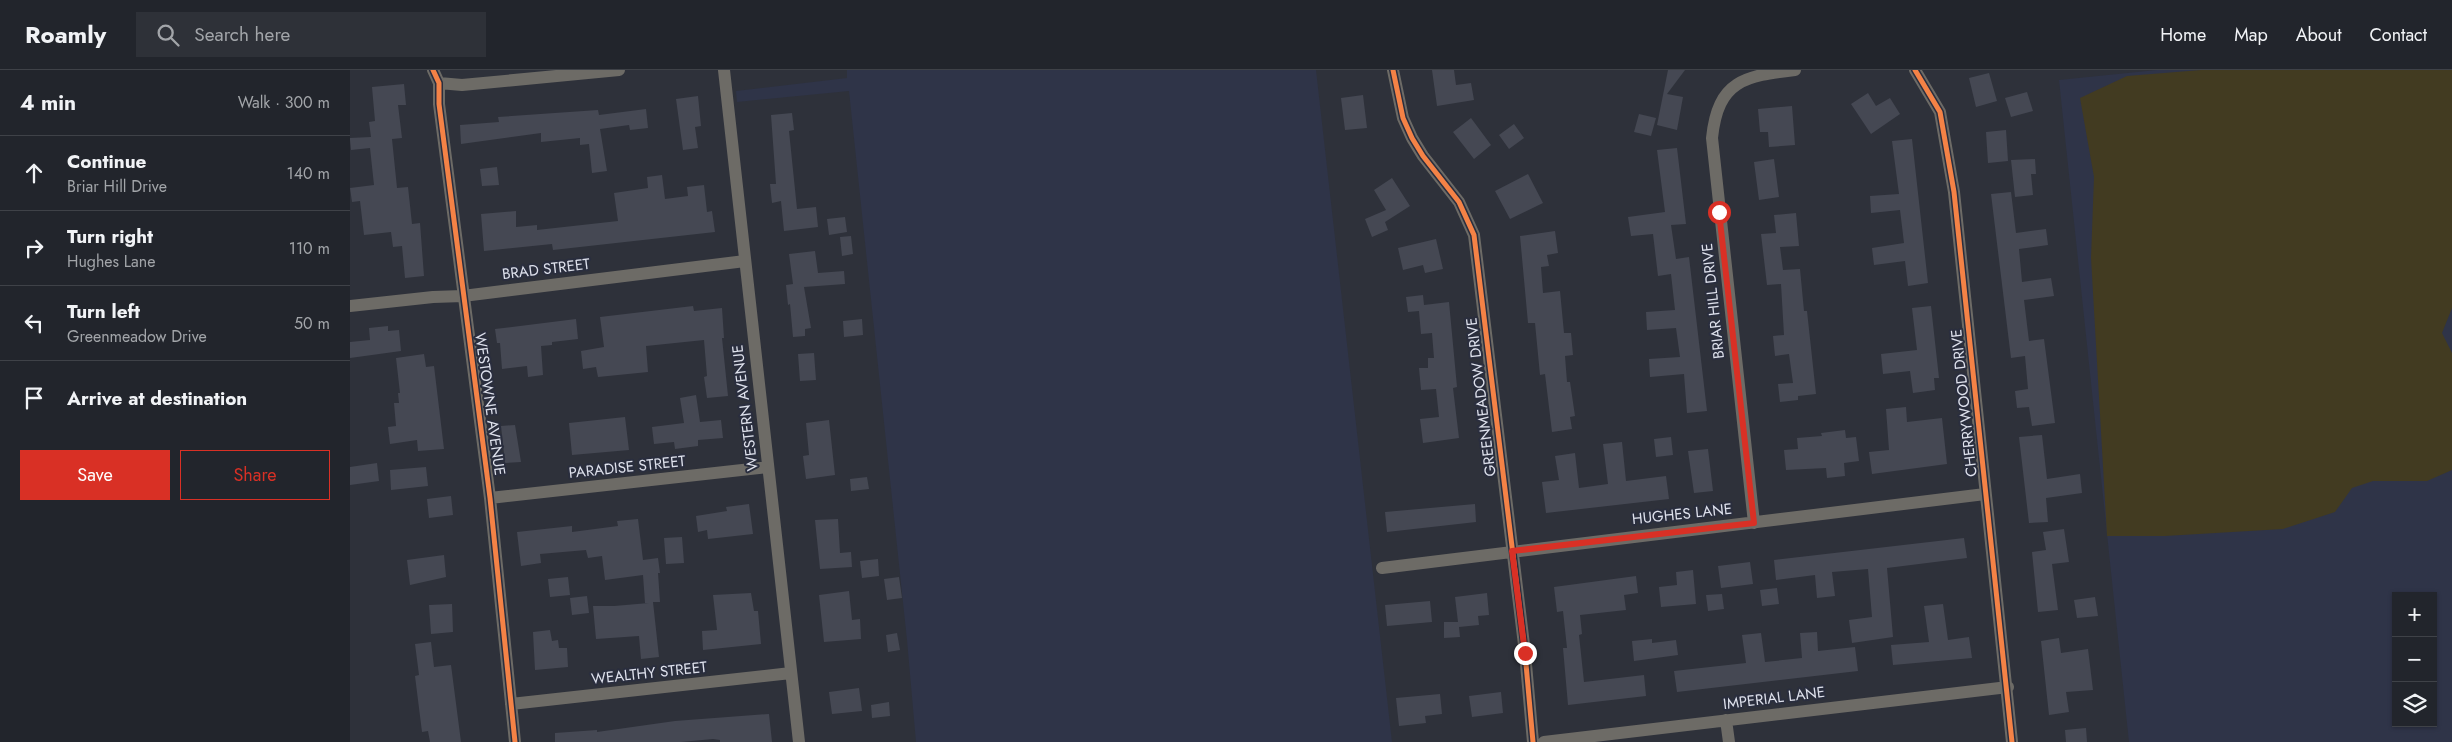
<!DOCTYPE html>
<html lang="en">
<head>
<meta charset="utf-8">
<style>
	:root { --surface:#22252c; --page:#2e3138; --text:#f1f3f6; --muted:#a2a5a9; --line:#3f4248; --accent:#d93025 }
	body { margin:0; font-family:Jost,sans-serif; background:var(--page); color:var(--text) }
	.controls { position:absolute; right:15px; bottom:15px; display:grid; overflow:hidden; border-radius:0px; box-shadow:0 1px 4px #0004 }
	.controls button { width:45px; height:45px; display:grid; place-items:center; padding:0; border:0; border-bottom:1px solid var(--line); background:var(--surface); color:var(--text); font:25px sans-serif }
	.stop { position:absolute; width:15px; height:15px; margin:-11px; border:4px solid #d93025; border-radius:50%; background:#fff }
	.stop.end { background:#d93025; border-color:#fff; box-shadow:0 1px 5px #0008 }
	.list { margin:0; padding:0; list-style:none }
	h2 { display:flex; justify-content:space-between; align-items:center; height:65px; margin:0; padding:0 20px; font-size:21px }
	h2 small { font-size:16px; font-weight:400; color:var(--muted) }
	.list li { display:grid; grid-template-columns:32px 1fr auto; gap:15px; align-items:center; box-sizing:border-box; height:75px; padding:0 20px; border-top:1px solid var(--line) }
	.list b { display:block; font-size:19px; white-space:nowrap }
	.list p { margin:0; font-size:16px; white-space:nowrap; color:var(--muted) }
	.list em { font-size:16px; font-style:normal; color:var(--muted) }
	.actions { display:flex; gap:10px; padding:15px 20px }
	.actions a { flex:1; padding:11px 0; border:1px solid var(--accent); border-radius:0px; text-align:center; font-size:18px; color:var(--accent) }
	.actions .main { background:var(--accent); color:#fff }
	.icon { flex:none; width:28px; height:28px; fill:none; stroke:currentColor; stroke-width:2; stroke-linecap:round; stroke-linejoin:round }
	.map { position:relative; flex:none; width:2102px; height:672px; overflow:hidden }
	header { display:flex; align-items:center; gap:30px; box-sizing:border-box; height:70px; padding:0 25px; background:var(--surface); border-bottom:1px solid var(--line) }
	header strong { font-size:24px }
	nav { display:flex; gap:28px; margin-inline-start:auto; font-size:18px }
	.search { width:350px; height:45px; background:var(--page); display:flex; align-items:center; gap:12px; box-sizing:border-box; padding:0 18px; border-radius:0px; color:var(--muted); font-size:19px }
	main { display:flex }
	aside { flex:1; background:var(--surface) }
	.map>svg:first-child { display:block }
</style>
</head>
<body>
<header>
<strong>Roamly</strong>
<div class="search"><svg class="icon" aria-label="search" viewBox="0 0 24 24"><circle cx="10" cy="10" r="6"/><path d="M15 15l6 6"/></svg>Search here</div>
<nav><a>Home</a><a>Map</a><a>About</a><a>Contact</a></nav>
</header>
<main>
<aside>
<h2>4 min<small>Walk · 300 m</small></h2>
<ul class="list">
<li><svg class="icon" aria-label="ahead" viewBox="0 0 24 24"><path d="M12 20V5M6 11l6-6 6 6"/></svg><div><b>Continue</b><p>Briar Hill Drive</p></div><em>140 m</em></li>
<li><svg class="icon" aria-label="right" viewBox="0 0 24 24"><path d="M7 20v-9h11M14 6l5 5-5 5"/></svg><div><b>Turn right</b><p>Hughes Lane</p></div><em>110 m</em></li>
<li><svg class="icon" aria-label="left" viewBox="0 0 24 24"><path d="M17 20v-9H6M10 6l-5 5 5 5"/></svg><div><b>Turn left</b><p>Greenmeadow Drive</p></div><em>50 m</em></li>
<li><svg class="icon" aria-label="arrive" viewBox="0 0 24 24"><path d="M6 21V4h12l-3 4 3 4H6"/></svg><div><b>Arrive at destination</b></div></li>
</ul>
<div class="actions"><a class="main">Save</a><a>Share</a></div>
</aside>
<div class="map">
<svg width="2102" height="672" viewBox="0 0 2102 672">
	<rect width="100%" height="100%" fill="#2e313a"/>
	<path fill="#2f3448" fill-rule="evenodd" d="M497,0H966L1042,672H566L557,570L499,21L387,32L386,21L497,8Z
		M1807,0H2102V672H1779L1709,10ZM2046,526H2083V653H2046Z"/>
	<path fill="#423b21" d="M1851,0H2102V238L2092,263L2102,283V400L2077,411H2023L2002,418L1985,442L1933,459L1815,466H1757L1741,188L1744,107L1730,28L1777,6Z"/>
	<path fill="#454853" d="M1082,0H1104L1106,15L1121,13L1124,30L1087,36Z
		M1318,0H1335L1317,24L1333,27L1327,60L1307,55Z
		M1639,3L1647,31L1626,37L1619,8Z
		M54,14L56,35H48L52,68L42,69L47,118L58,117L62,154L70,153L74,206L55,208L52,176L43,177L41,162L14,165L10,131L2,132L0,118L24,115L20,78L1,80L0,70V68L21,67L19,52L25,51L22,17Z
		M1677,22L1683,41L1661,47L1655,28Z
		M1518,23L1526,36L1540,28L1550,44L1521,64L1501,34Z
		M1013,25L1017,58L995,60L991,28Z
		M348,26L351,56L345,57L348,78L333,80L326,29Z
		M1442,36L1445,75L1419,77L1418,62H1410L1408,39Z
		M296,39L298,58L280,60L279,55L250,59L257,101L242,103L239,74L230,75V68L191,72V63L111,74L110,55L149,52L148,47L248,40L249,45Z
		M442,43L444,60L439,61L447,139L466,137L468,157L434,161L431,131L422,133L420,114H426L421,45Z
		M1289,44L1306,48L1301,66L1284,62Z
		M1121,48L1141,75L1124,89L1103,62Z
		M1164,54L1174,68L1159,79L1149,65Z
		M1656,60L1658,91L1638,93L1636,62Z
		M1562,69L1578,213L1558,216L1555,191L1524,195L1522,178L1554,173L1550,140L1521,143L1520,126L1549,124L1542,71Z
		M1327,78L1336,154L1321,155L1326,189L1339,187L1357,341L1337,343L1334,304L1300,307L1299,289L1330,287L1326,258L1297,260L1296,242L1325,240L1321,204L1308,206L1303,164L1281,166L1278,147L1315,142L1307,80Z
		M1424,89L1429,127L1409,130L1404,92Z
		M1685,89L1686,104H1681L1683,125L1665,127L1661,90Z
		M147,97L149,115L132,116L130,99Z
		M1178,104L1193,133L1160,149L1145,121Z
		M312,105L315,129L338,126L337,117L354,115L357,142L362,141L365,162L203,180L202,174L134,181L131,144L166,141V157L187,155V160L268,151L264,123L298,118L297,107Z
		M1042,108L1060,136L1035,152L1038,160L1022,167L1015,149L1036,140L1024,120Z
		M1661,122L1666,163L1696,159L1698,175L1669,179L1672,212L1701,208L1704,226L1674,230L1679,271L1694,269L1705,353L1682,356L1679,337L1667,338L1665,321L1678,319L1675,286L1661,288L1641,124Z
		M1446,143L1449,176L1430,177L1433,200L1450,199L1454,241H1457L1466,324L1448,326V330L1430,332L1428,314L1443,313L1439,284L1425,286L1423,266L1434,265L1431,214L1417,215L1411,164L1426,163L1424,145Z
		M495,147L497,162L479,165L477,149Z
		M1205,161L1208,183L1197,185L1199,196L1191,197L1193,223L1210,221L1214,263H1221L1223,285L1215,286L1217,312H1220L1225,346L1220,347L1222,359L1202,362L1195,304L1190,305L1185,253H1178L1170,166Z
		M501,166L503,184L492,186L490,167Z
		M1086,169L1093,199L1075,203L1073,195L1053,200L1048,178Z
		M465,181L468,203L494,201L495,214L454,217L461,258L455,259V266L443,267L440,234L438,235L436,215L443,214L439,184Z
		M1073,225L1074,235L1099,232L1107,317L1103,318L1109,368L1073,373L1070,349L1089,347L1086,319L1071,320L1069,298H1078V288H1084L1082,263L1071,264L1069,241L1058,242L1056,227Z
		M343,236L344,241L372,238L374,268H372L378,326L357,328L354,307L357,306L354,270L296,276L298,302L248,307L246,297L233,299L231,281L254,277L250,247Z
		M1581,236L1589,308H1584L1585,320L1563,323L1560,301L1533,304L1531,284L1567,280L1562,238Z
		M226,249L228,269L202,272V275L191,276L193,305L178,307L177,296L152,299L150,273H147L145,259Z
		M512,249L513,265L494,267L493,251Z
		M38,256V261L49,260L51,281L0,288V272L20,270L19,258Z
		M464,283L466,310L450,311L448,284Z
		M74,284L76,297L84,296L94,379L68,381L67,370L40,374L38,357L46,356L44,333H49L48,323H50L46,288Z
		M346,325L350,352L371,350L373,368L348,370V376L325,379L324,372L304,374L302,357L334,353L330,328Z
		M1556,337L1557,352L1592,348L1597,394L1522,404L1519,382L1539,380L1536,339Z
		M275,347L279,380L222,385L219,353Z
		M479,350L485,405L456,409L453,386L459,385L456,353Z
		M165,355L171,392L155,393L151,356Z
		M1495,360L1496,368L1506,367L1509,391L1494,393L1495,406L1477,408L1476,398L1436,400L1434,380L1448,379L1447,368L1472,366L1471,363Z
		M1692,365L1697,409L1730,404L1732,423L1696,428L1698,452L1679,453L1669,367Z
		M1321,367L1323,385L1306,387L1304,369Z
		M1272,372L1276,411L1316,406L1319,429L1196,443L1192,412L1209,410L1205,386L1225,383L1229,418L1258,414L1253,374Z
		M1358,379L1363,421L1344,423L1338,381Z
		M27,393L29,411L0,415V397Z
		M76,397L78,416L41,420L40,400Z
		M517,407L519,419L501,421L500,409Z
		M101,426L103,445L79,448L77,429Z
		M399,434L403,464L358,469L357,460L348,462L346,446L377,441L376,437Z
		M1125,434L1126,452L1037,462L1035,442Z
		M288,449L293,490L308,488L310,503H308L310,532H303L309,587L291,589L289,566L246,569L243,536H264L299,533H295L293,505L255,510L252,486L238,488L236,480L190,484L191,493L171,496L167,462L222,456V462L268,456L267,451Z
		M488,449L490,483L501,482L502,497L470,499L465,450Z
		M1714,459L1719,492L1702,494L1708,540L1688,542L1682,482L1696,480L1693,462Z
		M332,467L334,493L316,494L314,468Z
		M1614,468L1617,488L1537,498L1543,567L1502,573L1499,550L1522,547L1518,499L1482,502L1485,526L1467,528L1465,505L1426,510L1424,490Z
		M94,485L96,507L60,515L57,490Z
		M528,489L529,506L512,508L510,491Z
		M1400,492L1403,514L1371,518L1368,496Z
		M1343,500L1346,534L1311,537L1309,517L1327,515L1326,502Z
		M1286,506L1288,523L1274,525L1276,540L1230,545L1232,564L1229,565L1234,612L1294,605L1296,626L1218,635L1213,578H1217L1213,541L1207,542L1204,517Z
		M218,507L220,525L200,527L198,509Z
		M549,507L552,528L537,530L534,509Z
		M1427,518L1429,534L1412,536L1410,520Z
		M499,521L502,550L510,549L511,569L474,572L469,525Z
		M401,523L404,541H408L411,574L353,580L352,561L367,560L363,525Z
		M1137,523L1139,545L1128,546L1129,555L1109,557L1110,567L1094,568V552H1108L1105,527Z
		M1372,524L1374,539L1358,541L1356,525Z
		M237,526L239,543L222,545L220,528Z
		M1745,527L1748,546L1727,548L1724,530Z
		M1080,531L1082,552L1037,556L1035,535Z
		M102,534L103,562L81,564L79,535Z
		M1593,534L1598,570L1619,567L1622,588L1543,595L1541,575L1579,572L1574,536Z
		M200,560L202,571L208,570L209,578H217L218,597L185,600L183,562Z
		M1467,562L1468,581L1505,577L1508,601L1327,622L1324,601L1396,593L1392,565L1411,563L1415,592L1452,588L1450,563Z
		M547,563L550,580L538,582L536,565Z
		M1709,568L1711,583L1738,579L1743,620L1716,622L1719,642L1699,645L1691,571Z
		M1302,569V573L1326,570L1328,585L1284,591L1282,571Z
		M81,572L84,597L101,595L111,672H80L78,661L72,662L65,606L69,605L65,574Z
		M509,618L512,641L482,644L479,622Z
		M1151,622L1153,643L1122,647L1119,626Z
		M1090,624L1092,644L1075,646L1076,653L1049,656L1046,628Z
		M539,632L540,646L522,648L521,635Z
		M419,644L422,672H370V670L363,669L331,672H205V663L247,660V662L325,651Z
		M1736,658L1737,672H1716L1715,660Z"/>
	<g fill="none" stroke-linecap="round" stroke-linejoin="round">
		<path stroke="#6d6b66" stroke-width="12" d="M83,0L89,13V34L140,428L165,672
			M374,0L449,672
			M1043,0L1053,48L1062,68L1073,86L1109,132L1124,165L1175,583L1183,672
			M1565,0L1590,42L1604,122L1662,672
			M89,13L112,15L269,0
			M0,236L83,227L113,226L395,191
			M140,428L418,397
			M1404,453L1362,68C1368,10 1395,6 1445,0
			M1032,498L1635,424
			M161,634L441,603
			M1376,650L1379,672
			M1194,672L1658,617"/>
		<g stroke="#2a2e3e" stroke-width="8">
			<path id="cycleway" d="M83,0L89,13V34L140,428L165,672
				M1043,0L1053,48L1062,68L1073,86L1109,132L1124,165L1175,583L1183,672
				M1565,0L1590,42L1604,122L1662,672"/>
		</g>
		<use href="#cycleway" stroke="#f48246" stroke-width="5"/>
	</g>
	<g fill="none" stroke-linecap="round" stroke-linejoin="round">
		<path stroke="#d93025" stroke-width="6" d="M1175,583L1162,481L1404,453L1369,142"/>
	</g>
	<g text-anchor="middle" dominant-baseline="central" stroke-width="4" stroke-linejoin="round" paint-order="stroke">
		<g font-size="15" fill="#dee1ec" stroke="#2a2e3e">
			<text transform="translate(196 199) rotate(-7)">BRAD STREET</text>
			<text transform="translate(1363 231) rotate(-96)">BRIAR HILL DRIVE</text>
			<text transform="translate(1131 327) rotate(-97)">GREENMEADOW DRIVE</text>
			<text transform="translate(1614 333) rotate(-96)">CHERRYWOOD DRIVE</text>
			<text transform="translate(140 334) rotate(82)">WESTOWNE AVENUE</text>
			<text transform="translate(395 338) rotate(-97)">WESTERN AVENUE</text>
			<text transform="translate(277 397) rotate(-6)">PARADISE STREET</text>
			<text transform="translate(1332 444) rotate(-6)">HUGHES LANE</text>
			<text transform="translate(299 603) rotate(-6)">WEALTHY STREET</text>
			<text transform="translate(1424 628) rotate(-7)">IMPERIAL LANE</text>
		</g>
	</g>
</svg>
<div class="controls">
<button>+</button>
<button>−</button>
<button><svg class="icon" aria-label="layers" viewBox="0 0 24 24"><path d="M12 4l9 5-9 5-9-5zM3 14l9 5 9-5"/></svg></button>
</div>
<div class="stop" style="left:1369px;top:142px"></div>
<div class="stop end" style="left:1175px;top:583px"></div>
</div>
</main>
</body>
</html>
